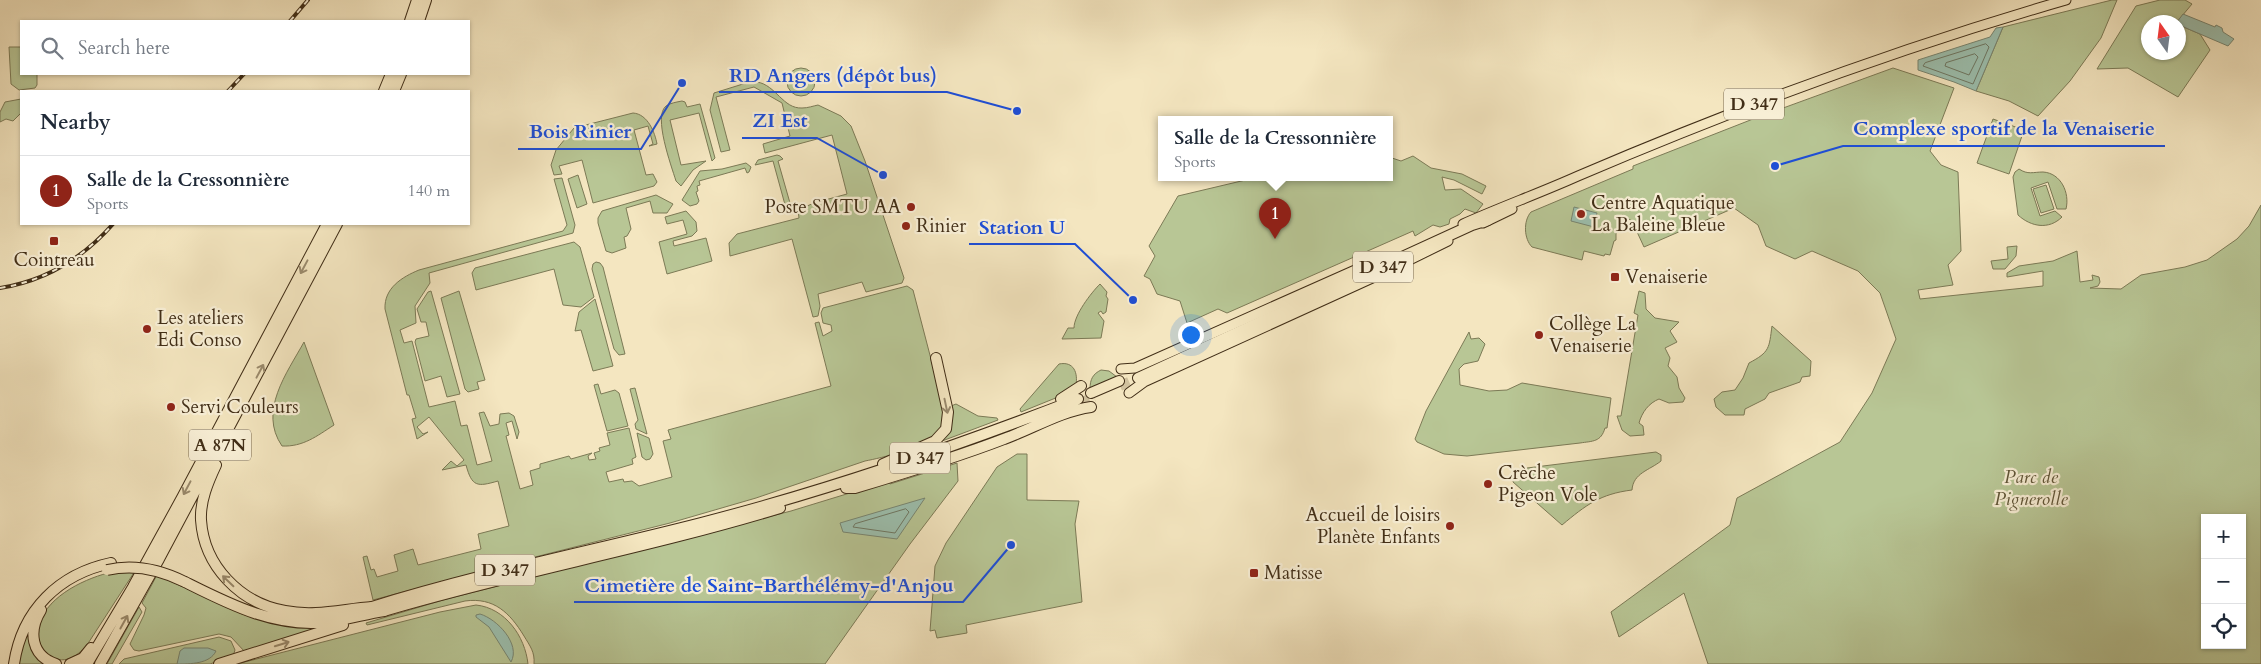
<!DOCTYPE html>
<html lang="en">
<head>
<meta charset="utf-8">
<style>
	:root { --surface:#fff; --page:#f2f2f3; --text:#1f2937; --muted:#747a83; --line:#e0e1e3; --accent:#8f2418 }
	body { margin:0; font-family:Cardo,serif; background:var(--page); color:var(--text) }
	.controls { position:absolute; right:15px; bottom:15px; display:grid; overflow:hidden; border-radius:0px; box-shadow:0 1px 4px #0004 }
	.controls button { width:45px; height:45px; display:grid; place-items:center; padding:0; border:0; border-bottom:1px solid var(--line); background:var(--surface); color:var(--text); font:25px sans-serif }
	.compass { position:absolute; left:2141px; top:15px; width:45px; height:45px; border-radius:50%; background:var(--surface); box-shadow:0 1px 4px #0004; rotate:346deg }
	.you { position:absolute; left:1190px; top:334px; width:18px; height:18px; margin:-12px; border:4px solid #fff; border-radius:50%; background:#1a73e8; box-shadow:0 0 0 8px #1a73e833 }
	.badge { display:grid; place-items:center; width:32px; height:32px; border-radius:50%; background:var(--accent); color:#fff; font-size:16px; font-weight:700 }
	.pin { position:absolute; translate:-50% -41px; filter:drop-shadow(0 1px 2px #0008) }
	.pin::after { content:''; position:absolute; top:26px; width:18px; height:15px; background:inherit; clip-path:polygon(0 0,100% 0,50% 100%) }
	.popup { position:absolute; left:1158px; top:116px; width:235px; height:65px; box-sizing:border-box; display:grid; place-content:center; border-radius:0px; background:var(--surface); filter:drop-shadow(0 1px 4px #0005); font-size:16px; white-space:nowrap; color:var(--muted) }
	.popup b { font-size:19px; color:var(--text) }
	.popup::after { content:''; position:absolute; left:50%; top:100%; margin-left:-10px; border:10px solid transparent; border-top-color:var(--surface) }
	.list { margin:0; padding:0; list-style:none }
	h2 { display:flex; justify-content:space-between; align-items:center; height:65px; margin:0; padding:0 20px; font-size:21px }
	h2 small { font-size:16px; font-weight:400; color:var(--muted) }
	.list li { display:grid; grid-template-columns:32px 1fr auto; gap:15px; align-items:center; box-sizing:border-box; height:70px; padding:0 20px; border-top:1px solid var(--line) }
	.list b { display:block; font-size:19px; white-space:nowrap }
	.list p { margin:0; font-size:16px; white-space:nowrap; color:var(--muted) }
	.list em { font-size:16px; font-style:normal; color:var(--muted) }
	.icon { flex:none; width:28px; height:28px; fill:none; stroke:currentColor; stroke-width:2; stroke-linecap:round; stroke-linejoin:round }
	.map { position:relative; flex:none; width:2261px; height:664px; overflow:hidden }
	.search { position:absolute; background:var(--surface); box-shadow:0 1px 4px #0004; left:20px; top:20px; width:450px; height:55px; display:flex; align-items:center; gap:12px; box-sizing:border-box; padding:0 18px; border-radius:0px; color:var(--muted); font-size:19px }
	.panel { position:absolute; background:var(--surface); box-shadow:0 1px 4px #0004; left:20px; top:90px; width:450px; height:135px; border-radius:0px }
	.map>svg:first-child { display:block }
</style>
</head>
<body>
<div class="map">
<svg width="2261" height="664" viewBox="0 0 2261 664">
	<rect width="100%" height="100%" fill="#f4e6c0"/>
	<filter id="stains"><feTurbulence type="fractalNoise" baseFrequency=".004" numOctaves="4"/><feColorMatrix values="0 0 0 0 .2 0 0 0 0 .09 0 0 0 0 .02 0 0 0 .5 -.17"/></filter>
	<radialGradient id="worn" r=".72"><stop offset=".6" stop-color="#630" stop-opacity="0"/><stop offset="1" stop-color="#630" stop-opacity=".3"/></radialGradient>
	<path fill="#b8c695" stroke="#7c7a56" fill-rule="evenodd" d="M2112,0H2117L2101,38L2070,81L2038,116L2009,101L1976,91L2003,27Z
		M2160,0H2185L2192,4L2177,22H2148V52H2178L2179,25L2200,34L2210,50L2178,97L2128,68L2097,69L2136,6Z
		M9,47H21V74H37V85L35,88L19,90L11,84Z
		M787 82a14 14 0 1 1 28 0a14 14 0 1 1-28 0Z
		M1893,68L1954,88L1930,151L1941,165L1958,172L1961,251L1948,265L1953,285L1918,290L1920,299L2043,286V271L2007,277V273L2019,266L2053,261L2077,251L2080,282L2093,280L2092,275L2099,277L2100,282L2098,286L2090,288L2121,289L2141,275L2185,267L2207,260L2237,239L2249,226L2261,205V664H1708L1684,593L1619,637L1611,612L1730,525L1737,498L1840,442L1872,393L1896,339L1880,293L1858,271L1812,251L1795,259L1766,246L1758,225L1734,208L1644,247L1632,221L1622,215L1616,234V240L1614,241L1610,255L1605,254L1604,256L1584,251L1582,260L1532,247C1524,239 1523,221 1531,212L1633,169V166L1753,119ZM2205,518H2242V645H2205Z
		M757,82C776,85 783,109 802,108C808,108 813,106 818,105L841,116L851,126L865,161L904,278L902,283L866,292L862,282L818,294L820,306L818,316L813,317L792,239L730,256L729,243L737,234L799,218L798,210L814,203L847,194L832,135L765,153L763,144L790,136L782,103L754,87L716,97L730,150L721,152L710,110L714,93L743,84Z
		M21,99V113L13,121L6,119L0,122V112L5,102Z
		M682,101L685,102L687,107L700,104L715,158L712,161L699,113L670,120L681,165L706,161L693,170L681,186L676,181C671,165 653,116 666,106C670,103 677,102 682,101Z
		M633,113C648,114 655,133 657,144L649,146L653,144L648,126L634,130L646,175L653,174L657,182L654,186L593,203L582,160L559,166L562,174L554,175L551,165L556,150L574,128Z
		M1993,119L2024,130L2009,174L1977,163Z
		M777,155L780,156L783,159L778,161L792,210L787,212L773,161L755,165L758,160Z
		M1413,156L1431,168L1462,174L1486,186L1482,194L1454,180L1442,177L1445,190L1461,189L1483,204L1476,213L1465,209L1460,214L1450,219L1449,224L1440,227L1433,225L1415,236L1413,231L1227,313L1218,309L1187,323L1180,301L1157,294L1150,279L1144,276L1155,256L1149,246L1178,196L1254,178H1389V157L1401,161Z
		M746,163L751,167L749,172L747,173L745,168L699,181L700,185L697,186L698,191L696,192L699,201L697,204L690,206L682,200L700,171L722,169Z
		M2019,169C2028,175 2033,172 2043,172C2061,173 2070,193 2066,209H2057L2048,182L2031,188L2040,216L2055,211L2062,217C2049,230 2031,227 2018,215L2013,177L2015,172Z
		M578,175L587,204L577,208L568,179Z
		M562,178L575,225L573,233L429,273L430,283L415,306L416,323L400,330L404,343L412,341L429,407L455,401L461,426L467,425L477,465L492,461L479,413L484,412L490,426L499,424L500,414L509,413L514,416L519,432L517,439L512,421L506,423L509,435L506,436L520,489L533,485L530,471L540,468V464L569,456L571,459L592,453L588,456L589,460L596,459L594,453L600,451L599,448L610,445L607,433L629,428L636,457L632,459L633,464L606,472L609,482L623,479L624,482L632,481L639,486L672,477L663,441L671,439L668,430L831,386L815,323L819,322L823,336L832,331L831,325L823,323L821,313L823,308L907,286L913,290L944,409C944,419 944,427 938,435C928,447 881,458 865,461L756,498L670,523L539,556L373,600L363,557L367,556L371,570L374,569L377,577L398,571L394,555L413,549L418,565L481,549L478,534L509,526L498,481C477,487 472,487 466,465L442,470L451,461L457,466L464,460L429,417L417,427L423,434L428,432L417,439L412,419L416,418L409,395H407L385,309C384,288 402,277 419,270L563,231L567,225L554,179Z
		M2046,185L2054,209L2041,213L2033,189Z
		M656,195L673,204L667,213H653L650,201L626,208L631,229L627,236L624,237L626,248L612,253L606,251L598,223V218L602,211Z
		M686,211L696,222L697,231L692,236L673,241L674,246L706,238L712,261L667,274L659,242L687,234L683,220L667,224L665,217Z
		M574,242L580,247L594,297L581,307L563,305L554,269L476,290L472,273L475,268Z
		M2017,246L2016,256L2005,269H1993L1991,261L2008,259L2007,247Z
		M596,262L600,263L603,267L625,354L619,355L614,349L592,269L593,264Z
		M1100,284L1107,292L1106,296L1108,299L1106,312L1103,314L1101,311L1098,313L1104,321L1101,338L1062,339L1068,328H1074C1074,315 1091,293 1100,284Z
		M431,291L460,394L447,397L441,376L425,381L415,342L416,339L429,336L426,322H421L417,309L428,292Z
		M459,291L485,380L477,382L479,389L468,392L465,389L441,298Z
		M1639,291L1645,293L1646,309L1655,318L1679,322L1670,331L1677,342L1665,348L1670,358L1668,366L1677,377L1679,388L1685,398L1683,402L1669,403L1659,399C1649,403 1642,412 1639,423L1643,426L1644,435L1630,436L1622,430L1617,416H1621L1638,315L1634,313Z
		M595,299L613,366L593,371L581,330L575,331L579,312Z
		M1772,326L1811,361L1810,376L1802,377L1800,382L1769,393L1765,399L1745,409L1744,415H1725L1716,407L1714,399L1722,392L1735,390L1743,378L1749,363C1770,352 1769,348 1772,326Z
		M1469,332L1471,339L1479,338L1485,344L1478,361L1464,364L1459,369L1460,385L1489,391L1507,390L1522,383L1611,398L1607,428H1605C1601,442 1593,441 1580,443L1467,456L1444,454L1417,442L1415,439L1426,411Z
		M304,342L334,425C317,436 303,447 282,446C258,411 287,373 304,342Z
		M1059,364C1074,361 1078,373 1076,385L1063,395L1021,412L1020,409Z
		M1101,370L1109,371L1117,377L1090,389C1090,379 1093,374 1101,370Z
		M598,384L601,394L615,390L619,393L628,426L607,431L594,385Z
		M635,388L647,434L636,429L635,424L638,420L630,389Z
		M956,404L978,416L997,418L998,420L942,441L951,406Z
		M637,433L649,438L653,454L650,459L646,460L642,457Z
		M1656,452L1661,455V461C1650,470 1633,473 1632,490C1600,494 1586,505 1562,525L1513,482L1515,473L1527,468Z
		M1017,454H1027V500L1079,501L1075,524L1082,602L966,625L967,633L937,638L935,630L930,631L935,566L946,543L997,467Z
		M957,463L958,481L910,544L825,664H534C535,652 530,646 524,636C510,613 494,597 465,601L367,625L366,623L443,600L791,511L889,481L890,484Z
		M135,571L87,645C81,651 76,657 68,659C50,664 36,646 38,629C43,599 81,580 108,573C116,571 126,571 135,571Z
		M157,575L242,614L265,621L325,627L245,652L231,637L219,634L139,651L134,650L130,644L144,615L146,608L142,603Z
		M476,605C505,608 525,636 528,664H237L440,612Z
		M139,607L142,612L112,664H107Z
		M30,631L47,664H16L26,632Z
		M219,637L231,641L235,650L233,656L210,664H119L124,659Z"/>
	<path fill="#9cc0af" stroke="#788672" d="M2183,14L2215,27L2216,25L2222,28L2223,32L2234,39L2228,46L2179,25L2177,22Z
		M2003,27L1976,91L1954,82L1918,70V60L1990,37L1996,28Z
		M1574,207L1597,213L1594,227L1571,221Z
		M925,498L897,539L843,532L840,523Z
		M480,614C497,619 521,644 511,662L489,627L476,617V615Z
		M184,648H208L216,651C210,664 190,664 177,664L180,651Z"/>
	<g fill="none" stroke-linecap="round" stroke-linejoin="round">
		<path stroke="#6e7763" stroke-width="1" d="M1986,44L1989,47L1973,84L1923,66L1925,63Z
			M1975,54L1978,57L1969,75L1945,66L1946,63Z
			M906,509L909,512L895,533L853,527L855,524Z"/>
		<path stroke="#d0c19e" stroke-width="10" stroke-dasharray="10 5" stroke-linecap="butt" d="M1120,386L1138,378
			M1080,403L1094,397"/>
		<g stroke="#412e17" stroke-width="11">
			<path id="primary" d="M1483,223L1512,209
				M1463,224C1501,207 1540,193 1578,176C1737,108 1899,48 2066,0
				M1121,369L1135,368L1346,274L1373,262L1392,257
				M1129,393L1144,382L1379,275L1448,241"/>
		</g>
		<g stroke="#412e17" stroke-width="12">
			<path id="trunk" d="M1138,378L1472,225L1488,220
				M1091,393L1119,381
				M1061,399L1081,386
				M883,464L935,441L946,429L948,412L936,358
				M846,488H855C905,473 955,458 1004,439C1032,429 1061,411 1091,407
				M372,607C481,573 592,551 701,523C830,490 954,447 1078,399
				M384,611C515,572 649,548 780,508"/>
		</g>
		<g stroke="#412e17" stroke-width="12">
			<path id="motorway" d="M410,21L417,0
				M419,21L426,0
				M384,91L391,74
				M394,91L401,74
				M216,465C208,482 200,501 201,520C204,566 240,603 285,611C315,617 343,609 372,607
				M185,582C229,604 275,628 327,622C346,620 365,614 384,611
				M41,610C28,631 31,656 56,664
				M14,664C22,610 59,574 111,563
				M70,664L83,658L91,648
				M87,664L133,587L183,496L327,224
				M100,664L159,559L337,224
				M219,664L343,625"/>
		</g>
		<use href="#primary" stroke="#f4e6c0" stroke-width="9"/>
		<use href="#trunk" stroke="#f4e6c0" stroke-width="10"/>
		<use href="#motorway" stroke="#f4e6c0" stroke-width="10"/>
		<g stroke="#412e17" stroke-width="4">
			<path id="rail" d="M290,21L308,0
				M228,91L244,74
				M0,288C45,281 83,258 113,224"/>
		</g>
		<use href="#rail" stroke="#f8efd6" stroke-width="2" stroke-dasharray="5.5" stroke-linecap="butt"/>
		<g stroke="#412e17" stroke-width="12" stroke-linecap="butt">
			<path id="motorway-bridge" d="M107,570C133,564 161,570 185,582"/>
		</g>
		<use href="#motorway-bridge" stroke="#f4e6c0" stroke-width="10"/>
	</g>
	<defs><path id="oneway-shaft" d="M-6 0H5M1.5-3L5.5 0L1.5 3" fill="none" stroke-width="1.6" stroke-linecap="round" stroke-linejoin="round" transform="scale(1.25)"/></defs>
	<g stroke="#9a8a6c">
		<use href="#oneway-shaft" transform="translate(304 267) rotate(118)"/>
		<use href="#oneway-shaft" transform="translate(260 371) rotate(-62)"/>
		<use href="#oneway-shaft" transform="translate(946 406) rotate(78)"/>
		<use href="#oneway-shaft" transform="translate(187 488) rotate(118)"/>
		<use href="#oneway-shaft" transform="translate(228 581) rotate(-136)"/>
		<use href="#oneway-shaft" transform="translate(124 622) rotate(-61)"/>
		<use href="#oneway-shaft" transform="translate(282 644) rotate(-17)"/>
	</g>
	<g fill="#8f2418" stroke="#f8efd6" stroke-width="2">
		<circle cx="911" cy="207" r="5"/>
		<circle cx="1581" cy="214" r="5"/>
		<circle cx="906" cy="226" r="5"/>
		<rect x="49" y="236" width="10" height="10" rx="2.5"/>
		<rect x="1610" y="272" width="10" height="10" rx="2.5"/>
		<circle cx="147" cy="329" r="5"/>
		<circle cx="1539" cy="335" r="5"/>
		<circle cx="171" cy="407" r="5"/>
		<circle cx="1488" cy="484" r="5"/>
		<circle cx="1450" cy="526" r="5"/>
		<rect x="1249" y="568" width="10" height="10" rx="2.5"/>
	</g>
	<g text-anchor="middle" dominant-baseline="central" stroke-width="4.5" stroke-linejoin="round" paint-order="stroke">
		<g fill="#f8efd6" stroke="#786850" stroke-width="1">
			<rect x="1724" y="88.5" width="60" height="31" rx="4"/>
			<rect x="1353" y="251.5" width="60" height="31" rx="4"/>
			<rect x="189" y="429.5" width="62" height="31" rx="4"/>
			<rect x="890" y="442.5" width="60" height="31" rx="4"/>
			<rect x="475" y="554.5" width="60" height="31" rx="4"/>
		</g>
		<g font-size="18" font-weight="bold" fill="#412e17">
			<text x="1754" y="104">D 347</text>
			<text x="1383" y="267">D 347</text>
			<text x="220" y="445">A 87N</text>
			<text x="920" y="458">D 347</text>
			<text x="505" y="570">D 347</text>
		</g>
		<g font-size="19" fill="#412e17" stroke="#f8efd6" text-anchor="start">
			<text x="1591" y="203">Centre Aquatique<tspan x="1591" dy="22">La Baleine Bleue</tspan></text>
			<text x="901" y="207" text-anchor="end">Poste SMTU AA</text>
			<text x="916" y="226">Rinier</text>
			<text x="54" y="260" text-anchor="middle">Cointreau</text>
			<text x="1625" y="277">Venaiserie</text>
			<text x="157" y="318">Les ateliers<tspan x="157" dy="22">Edi Conso</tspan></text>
			<text x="1549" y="324">Collège La<tspan x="1549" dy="22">Venaiserie</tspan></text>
			<text x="181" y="407">Servi Couleurs</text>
			<text x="1498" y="473">Crèche<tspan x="1498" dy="22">Pigeon Vole</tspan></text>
			<text x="1440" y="515" text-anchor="end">Accueil de loisirs<tspan x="1440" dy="22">Planète Enfants</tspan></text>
			<text x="1264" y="573">Matisse</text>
		</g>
		<g font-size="19" font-style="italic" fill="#5f5436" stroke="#f8efd6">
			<text x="2031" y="477">Parc de<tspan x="2031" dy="22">Pignerolle</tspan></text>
		</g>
	</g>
	<path fill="none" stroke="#1d4ed8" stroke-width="2" d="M1017 111L947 92H719M883 175L817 138H742M1775 166L1843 146H2165M682 83L641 149H518M1133 300L1075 244H969M1011 545L963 602H574"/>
	<g fill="#1d4ed8" stroke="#f8efd6" stroke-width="2">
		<circle cx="1017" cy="111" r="5"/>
		<circle cx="883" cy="175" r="5"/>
		<circle cx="1775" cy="166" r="5"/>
		<circle cx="682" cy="83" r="5"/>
		<circle cx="1133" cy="300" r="5"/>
		<circle cx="1011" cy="545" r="5"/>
	</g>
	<g font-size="20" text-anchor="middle" font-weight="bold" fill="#1d4ed8" stroke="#f8efd6" stroke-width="4.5" stroke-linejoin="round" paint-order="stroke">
		<text x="833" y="82">RD Angers (dépôt bus)</text>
		<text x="780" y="127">ZI Est</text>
		<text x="2004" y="135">Complexe sportif de la Venaiserie</text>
		<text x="580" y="138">Bois Rinier</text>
		<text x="1022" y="234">Station U</text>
		<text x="769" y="592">Cimetière de Saint-Barthélémy-d'Anjou</text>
	</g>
	<rect width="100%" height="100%" filter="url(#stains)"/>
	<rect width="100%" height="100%" fill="url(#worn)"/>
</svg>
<div class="controls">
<button>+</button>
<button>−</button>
<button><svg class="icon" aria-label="locate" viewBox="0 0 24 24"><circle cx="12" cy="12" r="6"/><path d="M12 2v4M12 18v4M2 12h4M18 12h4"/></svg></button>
</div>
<svg class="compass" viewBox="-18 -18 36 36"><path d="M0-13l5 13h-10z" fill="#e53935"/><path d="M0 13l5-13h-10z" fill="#747a83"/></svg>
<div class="you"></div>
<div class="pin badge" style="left:1275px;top:239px">1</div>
<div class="popup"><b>Salle de la Cressonnière</b>Sports</div>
<div class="search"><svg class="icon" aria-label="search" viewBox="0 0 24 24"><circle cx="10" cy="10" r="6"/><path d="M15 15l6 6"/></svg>Search here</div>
<section class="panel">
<h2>Nearby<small></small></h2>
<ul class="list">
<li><span class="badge">1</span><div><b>Salle de la Cressonnière</b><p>Sports</p></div><em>140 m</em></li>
</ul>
</section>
</div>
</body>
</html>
